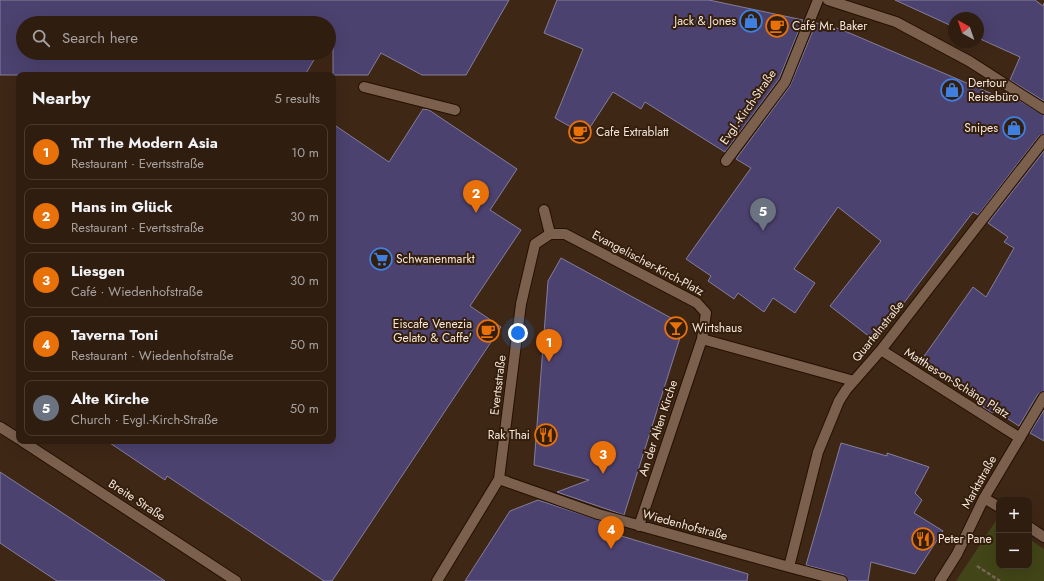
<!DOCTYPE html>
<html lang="en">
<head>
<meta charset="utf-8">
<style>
	:root { --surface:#2f1d10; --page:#372619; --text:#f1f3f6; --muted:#a7a29f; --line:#4a3b30; --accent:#db2777 }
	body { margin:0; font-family:Jost,sans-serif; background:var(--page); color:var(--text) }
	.controls { position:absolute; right:12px; bottom:12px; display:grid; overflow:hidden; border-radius:8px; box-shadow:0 4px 16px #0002 }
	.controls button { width:36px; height:36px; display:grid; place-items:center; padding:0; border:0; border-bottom:1px solid var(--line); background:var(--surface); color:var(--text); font:20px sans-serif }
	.compass { position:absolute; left:948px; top:12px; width:36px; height:36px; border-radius:50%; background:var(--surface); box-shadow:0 4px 16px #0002; rotate:320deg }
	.you { position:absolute; left:518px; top:333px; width:14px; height:14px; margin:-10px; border:3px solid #fff; border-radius:50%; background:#1a73e8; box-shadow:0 0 0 6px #1a73e833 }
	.badge { display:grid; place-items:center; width:26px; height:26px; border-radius:50%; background:var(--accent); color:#fff; font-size:13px; font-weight:700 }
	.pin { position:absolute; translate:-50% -33px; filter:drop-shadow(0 1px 2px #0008) }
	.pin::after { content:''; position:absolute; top:21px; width:14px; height:12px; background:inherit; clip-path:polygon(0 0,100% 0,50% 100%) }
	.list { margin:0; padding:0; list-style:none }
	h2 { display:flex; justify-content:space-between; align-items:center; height:52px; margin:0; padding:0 16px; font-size:17px }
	h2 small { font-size:13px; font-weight:400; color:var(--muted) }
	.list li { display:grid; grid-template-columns:26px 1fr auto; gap:12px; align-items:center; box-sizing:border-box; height:56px; margin:0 8px 8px; padding:0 8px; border:1px solid var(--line); border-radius:8px }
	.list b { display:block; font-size:15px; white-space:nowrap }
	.list p { margin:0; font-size:13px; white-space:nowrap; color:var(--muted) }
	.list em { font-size:13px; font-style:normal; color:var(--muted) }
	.icon { flex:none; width:22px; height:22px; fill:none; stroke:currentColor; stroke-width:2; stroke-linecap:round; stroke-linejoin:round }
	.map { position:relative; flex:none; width:1044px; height:581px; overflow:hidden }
	.search { position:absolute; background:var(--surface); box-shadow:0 4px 16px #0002; left:16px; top:16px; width:320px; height:44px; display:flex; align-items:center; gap:10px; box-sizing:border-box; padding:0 14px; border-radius:22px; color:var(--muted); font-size:15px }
	.panel { position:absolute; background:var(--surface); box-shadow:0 4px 16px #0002; left:16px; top:72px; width:320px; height:372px; border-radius:8px }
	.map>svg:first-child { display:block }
</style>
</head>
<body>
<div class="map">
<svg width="1044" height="581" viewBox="0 0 1044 581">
	<rect width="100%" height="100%" fill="#3f2716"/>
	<path fill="#414517" d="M997,519L999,520V566H1029V539L1044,549V581H956Z"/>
	<path fill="#4c426f" stroke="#847e9c" d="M0,0H509L466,75H422L381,53L368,75H333V29L329,36V23H23V53H318L305,75H0Z
		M557,0H709L803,20L779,79L725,152L645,102L641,109L613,92L585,135L555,118L583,49L544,33Z
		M895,0H1035L1043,6L1044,3V101L1010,80L1020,57L978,38V18H954V27Z
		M816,23L840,29L1002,98L1005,92L1044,115V134L1039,136L978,215L973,212L875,341L830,306L881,241L838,207L794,269L815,283L795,313L773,298L764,312L738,293L734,299L708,281L711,276L686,259L751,168L736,159L790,86Z
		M423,109L429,110L517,169L490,210L521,230L470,306L501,327L332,581H324L167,476L165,480L107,441H333V124L389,162Z
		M1044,151V391L1038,394L1019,426L996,411L992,413L983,407V402L920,362L973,287L986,297L1014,248L1004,242L1008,237L988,223Z
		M561,258L684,325L624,515L557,492L589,480L534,465L548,281Z
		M1044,410V441L1030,433Z
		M841,443L887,456V453L929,467L915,493L922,500L914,513L943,531L915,574L871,562L868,581H848L844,575L806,565Z
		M0,472L64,514L165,581H57L0,543Z
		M538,500L620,527L618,535L748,574L747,581H465L510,511Z"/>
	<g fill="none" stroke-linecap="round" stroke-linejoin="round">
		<g stroke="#251001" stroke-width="12">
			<path id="pedestrian" d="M828,0L896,22L969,61L1044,109
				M364,87L455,110
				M726,161L785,82L818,0
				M544,210L550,234
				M702,339L854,381
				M881,350L1020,438
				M984,498L999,507
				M639,526L702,339L706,313L697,303L565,234H550L535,244L521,304L499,479L598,514L789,567L842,581
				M1029,527L1044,537
				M789,567L818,452L839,401L846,390L881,350L1044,140
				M940,581L957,554L984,498L1044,397"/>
		</g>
		<g stroke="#251001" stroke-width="12">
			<path id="minor" d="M0,427L19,439
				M22,441L236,581
				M437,581L499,479"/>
		</g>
		<path stroke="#7a6455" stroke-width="2.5" stroke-dasharray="4 2" stroke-linecap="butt" d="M977,566L1000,581"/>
		<use href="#pedestrian" stroke="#7b604d" stroke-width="10"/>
		<use href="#minor" stroke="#7b604d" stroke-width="10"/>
	</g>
	<defs>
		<g id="shop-ring" transform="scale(1.15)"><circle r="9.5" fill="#341e0c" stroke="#3f7fe0" stroke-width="1.5"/><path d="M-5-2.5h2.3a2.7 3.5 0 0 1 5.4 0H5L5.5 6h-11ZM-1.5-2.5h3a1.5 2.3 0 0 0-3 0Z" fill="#3f7fe0"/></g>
		<g id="cafe-ring" transform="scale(1.15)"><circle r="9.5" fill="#341e0c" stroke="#e8710a" stroke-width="1.5"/><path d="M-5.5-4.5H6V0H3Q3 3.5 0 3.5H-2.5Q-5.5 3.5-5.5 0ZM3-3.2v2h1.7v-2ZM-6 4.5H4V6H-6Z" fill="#e8710a"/></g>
		<g id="supermarket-ring" transform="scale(1.15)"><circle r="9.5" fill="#341e0c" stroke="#3f7fe0" stroke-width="1.5"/><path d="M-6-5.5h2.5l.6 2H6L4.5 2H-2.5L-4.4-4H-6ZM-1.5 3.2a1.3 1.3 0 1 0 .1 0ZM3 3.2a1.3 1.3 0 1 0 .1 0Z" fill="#3f7fe0"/></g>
		<g id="bar-ring" transform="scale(1.15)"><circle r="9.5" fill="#341e0c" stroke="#e8710a" stroke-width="1.5"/><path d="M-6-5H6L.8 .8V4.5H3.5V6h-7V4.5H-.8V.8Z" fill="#e8710a"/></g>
		<g id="restaurant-ring" transform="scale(1.15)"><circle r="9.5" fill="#341e0c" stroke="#e8710a" stroke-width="1.5"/><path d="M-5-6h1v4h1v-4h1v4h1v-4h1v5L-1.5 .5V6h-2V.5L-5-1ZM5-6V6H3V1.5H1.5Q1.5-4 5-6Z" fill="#e8710a"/></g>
	</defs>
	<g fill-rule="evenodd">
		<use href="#shop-ring" x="751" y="21"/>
		<use href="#cafe-ring" x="777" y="26"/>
		<use href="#shop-ring" x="952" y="90"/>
		<use href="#shop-ring" x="1014" y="128"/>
		<use href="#cafe-ring" x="580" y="132"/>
		<use href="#supermarket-ring" x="381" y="259"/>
		<use href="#bar-ring" x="676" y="328"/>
		<use href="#cafe-ring" x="488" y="331"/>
		<use href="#restaurant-ring" x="546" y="435"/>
		<use href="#restaurant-ring" x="923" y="539"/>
	</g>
	<g text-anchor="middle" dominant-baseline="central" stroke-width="4" stroke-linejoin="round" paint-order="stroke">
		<g font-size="12" fill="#f6e6db" stroke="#341e0c" text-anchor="start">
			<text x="736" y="21" text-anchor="end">Jack &amp; Jones</text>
			<text x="792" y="26">Café Mr. Baker</text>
			<text x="968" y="83">Dertour<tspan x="968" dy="14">Reisebüro</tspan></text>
			<text x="998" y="128" text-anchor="end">Snipes</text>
			<text x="596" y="132">Cafe Extrablatt</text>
			<text x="396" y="259">Schwanenmarkt</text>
			<text x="472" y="324" text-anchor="end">Eiscafe Venezia<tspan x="472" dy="14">Gelato &amp; Caffe'</tspan></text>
			<text x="692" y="328">Wirtshaus</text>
			<text x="530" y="435" text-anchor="end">Rak Thai</text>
			<text x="938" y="539">Peter Pane</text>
		</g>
		<g font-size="12" fill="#f6e6db" stroke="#341e0c">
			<text transform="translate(748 107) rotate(-55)">Evgl.-Kirch-Straße</text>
			<text transform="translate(648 263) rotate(28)">Evangelischer-Kirch-Platz</text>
			<text transform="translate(878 331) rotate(-51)">Quartelnstraße</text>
			<text transform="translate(957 383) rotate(32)">Matthes-on-Schäng Platz</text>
			<text transform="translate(498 385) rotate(-83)">Evertsstraße</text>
			<text transform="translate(658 428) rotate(-72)">An der Alten Kirche</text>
			<text transform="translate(979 482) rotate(-61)">Marktstraße</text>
			<text transform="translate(137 500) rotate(33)">Breite Straße</text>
			<text transform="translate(685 525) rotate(15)">Wiedenhofstraße</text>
		</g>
	</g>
</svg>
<div class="controls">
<button>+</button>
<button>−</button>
</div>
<svg class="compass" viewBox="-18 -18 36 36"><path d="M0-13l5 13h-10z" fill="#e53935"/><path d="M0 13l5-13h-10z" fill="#a7a29f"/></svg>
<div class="you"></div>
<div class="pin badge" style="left:549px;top:362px;background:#e8710a">1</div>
<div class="pin badge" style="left:476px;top:213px;background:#e8710a">2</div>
<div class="pin badge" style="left:603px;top:474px;background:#e8710a">3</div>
<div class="pin badge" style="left:611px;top:549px;background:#e8710a">4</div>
<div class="pin badge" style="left:763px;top:231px;background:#6b7280">5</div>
<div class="search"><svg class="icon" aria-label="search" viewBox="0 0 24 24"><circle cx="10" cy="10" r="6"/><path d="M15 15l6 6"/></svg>Search here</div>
<section class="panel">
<h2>Nearby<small>5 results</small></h2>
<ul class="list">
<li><span class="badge" style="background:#e8710a">1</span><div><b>TnT The Modern Asia</b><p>Restaurant · Evertsstraße</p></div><em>10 m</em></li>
<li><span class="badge" style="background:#e8710a">2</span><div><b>Hans im Glück</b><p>Restaurant · Evertsstraße</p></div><em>30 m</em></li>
<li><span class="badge" style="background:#e8710a">3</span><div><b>Liesgen</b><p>Café · Wiedenhofstraße</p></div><em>30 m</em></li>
<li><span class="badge" style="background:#e8710a">4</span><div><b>Taverna Toni</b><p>Restaurant · Wiedenhofstraße</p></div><em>50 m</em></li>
<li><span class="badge" style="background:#6b7280">5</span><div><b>Alte Kirche</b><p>Church · Evgl.-Kirch-Straße</p></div><em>50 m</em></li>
</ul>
</section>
</div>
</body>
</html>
